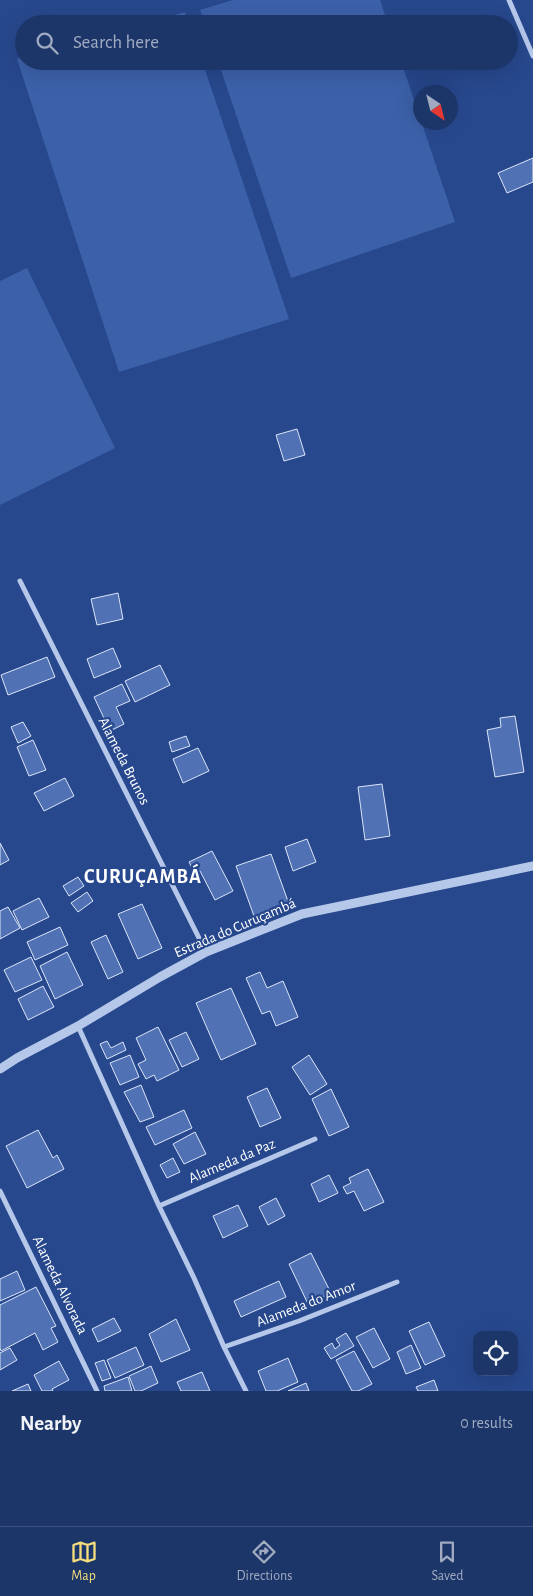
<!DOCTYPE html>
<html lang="en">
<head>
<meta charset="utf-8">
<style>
	:root { --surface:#1d366a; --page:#2a4172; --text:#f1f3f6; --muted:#a0abc1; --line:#3b507e; --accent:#f3dd7c }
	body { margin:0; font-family:"Alegreya Sans",sans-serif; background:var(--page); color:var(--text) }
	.controls { position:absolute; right:15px; bottom:15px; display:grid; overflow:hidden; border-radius:10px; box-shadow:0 5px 20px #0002 }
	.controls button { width:45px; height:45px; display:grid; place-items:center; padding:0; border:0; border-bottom:1px solid var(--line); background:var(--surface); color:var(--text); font:25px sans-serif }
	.compass { position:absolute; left:413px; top:85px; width:45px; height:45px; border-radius:50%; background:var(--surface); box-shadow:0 5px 20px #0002; rotate:145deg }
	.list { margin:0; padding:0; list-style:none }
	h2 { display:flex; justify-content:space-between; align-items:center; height:65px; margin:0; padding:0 20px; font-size:21px }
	h2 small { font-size:16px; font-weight:400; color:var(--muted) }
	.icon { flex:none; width:28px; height:28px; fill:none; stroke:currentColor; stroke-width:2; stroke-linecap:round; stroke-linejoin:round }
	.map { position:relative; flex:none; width:533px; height:1391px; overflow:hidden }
	.search { position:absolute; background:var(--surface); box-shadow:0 5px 20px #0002; left:15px; right:15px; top:15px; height:55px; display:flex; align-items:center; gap:12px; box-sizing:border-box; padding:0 18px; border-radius:28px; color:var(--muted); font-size:19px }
	.sheet { height:135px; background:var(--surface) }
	nav { display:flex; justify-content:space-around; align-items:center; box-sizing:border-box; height:70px; border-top:1px solid var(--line); background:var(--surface); font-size:14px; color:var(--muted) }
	nav a { display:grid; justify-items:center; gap:2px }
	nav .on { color:var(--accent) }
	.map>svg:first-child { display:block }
</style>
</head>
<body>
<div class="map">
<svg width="533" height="1391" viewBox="0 0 533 1391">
	<rect width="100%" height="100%" fill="#27488d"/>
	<path fill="#3c61a9" d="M233,0H380L388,24H205L200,10Z
		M185,12L189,24H142Z
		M24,57V61H202L289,319L119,372L17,59Z
		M218,61H401L455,222L291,278Z
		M27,268L115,448L0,505V281Z"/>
	<path fill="#5071b3" stroke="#dbe5f8" d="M533,158V182L507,193L498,173Z
		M297,429L305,455L284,461L276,435Z
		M118,593L123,619L97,625L91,599Z
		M113,648L121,667L94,678L87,659Z
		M47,657L55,677L8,695L1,675Z
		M160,665L170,685L135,702L125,681Z
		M122,684L130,701L116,707L124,724L110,731L94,697Z
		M515,716L524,772L495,777L487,730L501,727L500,718Z
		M23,722L31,736L18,743L11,727Z
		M186,736L190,746L172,752L169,742Z
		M33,740L46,770L29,776L17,747Z
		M198,748L209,771L183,783L173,759Z
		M65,778L74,796L44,811L34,793Z
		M382,784L390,836L365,840L358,787Z
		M307,839L316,862L293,871L285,847Z
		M0,843L9,860L0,865Z
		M212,851L233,891L215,900L200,871L195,874L189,862Z
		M271,854L289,904L254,916L236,866Z
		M78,877L84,886L69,896L63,886Z
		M87,892L93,901L78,912L71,903Z
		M39,898L49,917L22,930L13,911Z
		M142,904L162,948L138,959L118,914Z
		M8,907L20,928L0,939V911Z
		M60,927L68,945L35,960L27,942Z
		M106,935L123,972L108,979L91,942Z
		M67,952L83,985L55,999L40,966Z
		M31,957L42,980L15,992L4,970Z
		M260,972L267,988L283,981L298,1017L276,1026L270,1011L262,1014L246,978Z
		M43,986L54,1007L28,1020L18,999Z
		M231,988L256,1044L221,1060L196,1003Z
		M158,1027L179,1070L157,1081L154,1075L146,1079L138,1064L146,1060L136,1038Z
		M186,1032L199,1059L182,1067L169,1040Z
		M107,1041L111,1048L123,1042L126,1050L107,1059L100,1044Z
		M130,1055L139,1077L120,1085L110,1063Z
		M309,1055L327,1084L310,1095L292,1067Z
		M141,1085L154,1117L140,1122L124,1092Z
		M267,1088L281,1118L260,1127L247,1097Z
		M331,1089L349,1127L329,1136L312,1099Z
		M184,1110L192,1128L155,1145L146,1127Z
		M38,1130L53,1158L57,1155L64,1169L27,1188L6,1146Z
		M195,1132L206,1154L184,1164L173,1144Z
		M173,1158L180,1172L167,1178L160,1165Z
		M368,1169L384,1202L364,1211L354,1191L347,1194L343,1187L351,1183L349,1178Z
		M329,1175L338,1193L319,1202L311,1184Z
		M276,1198L285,1216L268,1225L259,1207Z
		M238,1205L248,1226L223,1238L213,1216Z
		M311,1253L331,1293L308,1304L289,1264Z
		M17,1271L25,1290L0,1301V1279Z
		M279,1281L286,1297L241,1317L234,1301Z
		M36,1287L56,1326L51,1328L58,1342L43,1350L35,1333L1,1351L0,1348V1305Z
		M114,1318L121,1331L98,1342L92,1329Z
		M176,1319L190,1350L161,1362L149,1334Z
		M429,1322L445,1356L425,1365L409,1331Z
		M374,1328L390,1359L373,1368L356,1337Z
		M346,1333L354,1346L331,1359L324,1348L332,1343L335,1349L340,1345L336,1339Z
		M411,1345L421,1368L406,1374L397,1352Z
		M136,1347L144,1365L115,1378L107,1360Z
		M10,1348L17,1360L0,1370V1353Z
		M354,1351L372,1384L358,1391H352L336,1360Z
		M288,1358L298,1382L277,1391H266L258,1371Z
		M104,1360L111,1378L102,1381L95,1363Z
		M59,1361L69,1380L52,1389L53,1391H42L34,1375Z
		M151,1366L158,1383L141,1391H135L129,1376Z
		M202,1372L210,1391H181L177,1382Z
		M128,1377L132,1391H105L104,1386Z
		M434,1380L438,1391H418L416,1387Z
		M306,1383L309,1391H288Z
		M28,1384L31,1391H12Z"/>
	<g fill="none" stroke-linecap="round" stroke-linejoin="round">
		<path stroke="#b6c8ea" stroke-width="5" d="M509,0L533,56
			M20,581L206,952
			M78,1026L159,1206L194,1278L224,1347L246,1391
			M0,1191L97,1391
			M159,1206L315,1139
			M224,1347L299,1321L397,1282"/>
		<path stroke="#b6c8ea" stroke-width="9" d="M0,1069L17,1058L78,1026L160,977L206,952L302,914L533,866"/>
	</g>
	<g text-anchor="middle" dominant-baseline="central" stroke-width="4.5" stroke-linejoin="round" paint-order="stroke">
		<g font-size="15" fill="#fff" stroke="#27488d">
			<text transform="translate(124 761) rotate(63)">Alameda Brunos</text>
			<text transform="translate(235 928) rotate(-23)">Estrada do Curuçambá</text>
			<text transform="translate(232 1161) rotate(-23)">Alameda da Paz</text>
			<text transform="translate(60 1285) rotate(64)">Alameda Alvorada</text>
			<text transform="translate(306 1304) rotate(-21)">Alameda do Amor</text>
		</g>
		<g font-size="20" font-weight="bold" letter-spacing="1" fill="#fff" stroke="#27488d">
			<text x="143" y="877">CURUÇAMBÁ</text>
		</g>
	</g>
</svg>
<div class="controls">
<button><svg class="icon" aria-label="locate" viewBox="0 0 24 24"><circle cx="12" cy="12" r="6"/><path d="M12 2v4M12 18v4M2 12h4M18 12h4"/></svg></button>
</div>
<svg class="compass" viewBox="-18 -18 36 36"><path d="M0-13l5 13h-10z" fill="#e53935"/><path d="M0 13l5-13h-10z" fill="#a0abc1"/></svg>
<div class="search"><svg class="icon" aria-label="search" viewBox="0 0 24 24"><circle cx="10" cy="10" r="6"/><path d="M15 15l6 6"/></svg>Search here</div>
</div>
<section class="sheet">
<h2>Nearby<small>0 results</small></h2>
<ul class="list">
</ul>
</section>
<nav>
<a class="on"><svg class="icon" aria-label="map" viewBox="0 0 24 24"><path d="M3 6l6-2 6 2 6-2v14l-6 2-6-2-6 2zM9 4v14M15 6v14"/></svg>Map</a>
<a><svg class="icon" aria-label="directions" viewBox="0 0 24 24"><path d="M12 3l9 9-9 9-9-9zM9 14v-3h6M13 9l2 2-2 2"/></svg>Directions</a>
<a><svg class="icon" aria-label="saved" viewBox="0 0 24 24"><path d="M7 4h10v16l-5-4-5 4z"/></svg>Saved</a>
</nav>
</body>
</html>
